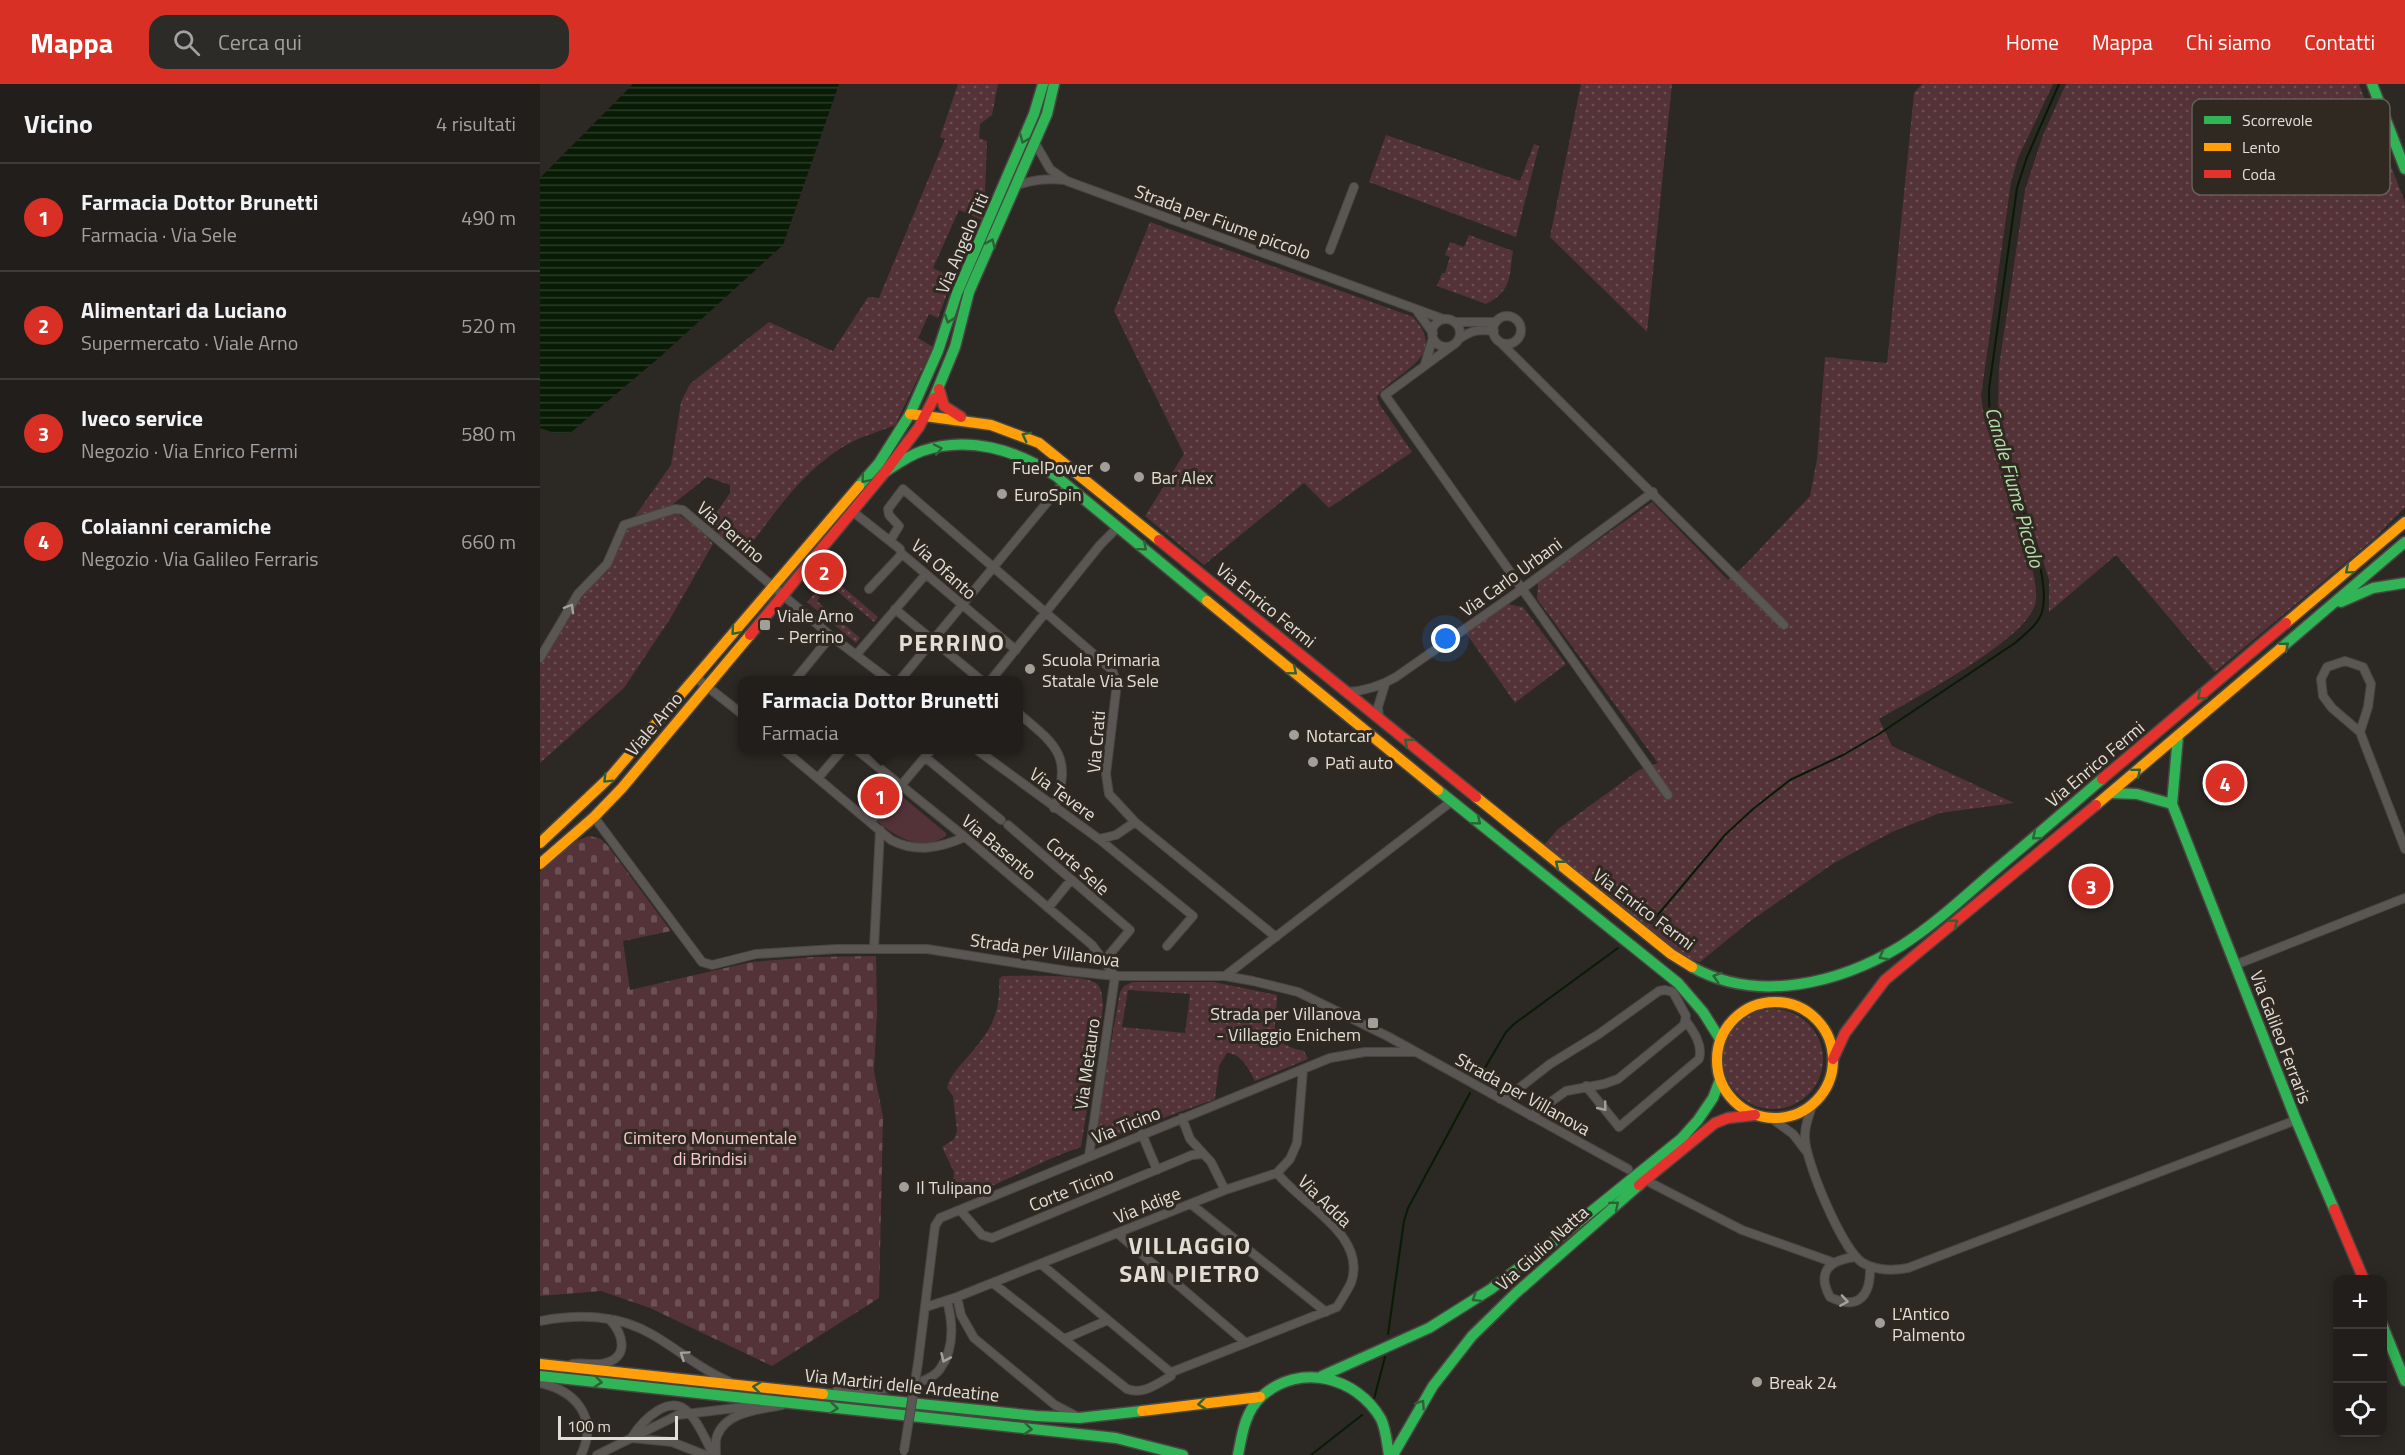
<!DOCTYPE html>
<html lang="it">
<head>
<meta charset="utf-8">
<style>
	:root { --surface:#211e1b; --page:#2d2b28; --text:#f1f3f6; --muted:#a2a2a3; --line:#3e3c3a; --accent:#d93025 }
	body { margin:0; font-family:"Titillium Web",sans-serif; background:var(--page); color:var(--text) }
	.controls { position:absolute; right:18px; bottom:18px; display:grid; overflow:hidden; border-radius:12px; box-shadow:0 3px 15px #0003 }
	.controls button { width:54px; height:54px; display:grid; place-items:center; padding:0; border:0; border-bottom:2px solid var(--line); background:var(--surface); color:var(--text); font:30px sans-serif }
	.scale { position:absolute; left:18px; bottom:15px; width:120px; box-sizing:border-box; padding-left:6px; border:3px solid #e1ddd7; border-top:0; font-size:16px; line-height:21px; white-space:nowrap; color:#e1ddd7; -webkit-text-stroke:4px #2f2921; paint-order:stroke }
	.you { position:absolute; left:906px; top:555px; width:21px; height:21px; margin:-15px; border:4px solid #fff; border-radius:50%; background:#1a73e8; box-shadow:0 0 0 9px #1a73e833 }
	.badge { display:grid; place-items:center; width:39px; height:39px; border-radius:50%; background:var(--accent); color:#fff; font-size:20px; font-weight:700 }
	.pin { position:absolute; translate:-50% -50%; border:3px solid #fff; box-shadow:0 2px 6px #0006 }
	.popup { position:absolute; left:198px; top:592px; width:285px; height:78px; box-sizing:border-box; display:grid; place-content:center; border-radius:12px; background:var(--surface); filter:drop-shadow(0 2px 4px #0005); font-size:20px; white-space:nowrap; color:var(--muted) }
	.popup b { font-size:22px; color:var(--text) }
	.popup::after { content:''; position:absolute; left:50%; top:100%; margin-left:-12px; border:12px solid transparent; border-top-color:var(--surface) }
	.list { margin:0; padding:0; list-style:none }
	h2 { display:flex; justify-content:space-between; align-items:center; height:78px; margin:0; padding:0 24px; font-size:26px }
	h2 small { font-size:20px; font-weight:400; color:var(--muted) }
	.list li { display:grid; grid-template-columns:39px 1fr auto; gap:18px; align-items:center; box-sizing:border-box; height:108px; padding:0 24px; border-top:2px solid var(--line) }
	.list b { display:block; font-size:22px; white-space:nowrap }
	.list p { margin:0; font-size:20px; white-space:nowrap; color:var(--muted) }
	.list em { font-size:20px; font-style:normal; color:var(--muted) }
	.icon { flex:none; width:33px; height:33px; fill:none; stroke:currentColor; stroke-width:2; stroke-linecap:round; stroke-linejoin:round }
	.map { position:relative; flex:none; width:1865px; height:1371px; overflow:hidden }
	header { display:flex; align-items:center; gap:36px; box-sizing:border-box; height:84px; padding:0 30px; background:var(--accent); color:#fff }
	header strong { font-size:28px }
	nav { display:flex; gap:33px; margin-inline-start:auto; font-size:21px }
	.search { width:420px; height:54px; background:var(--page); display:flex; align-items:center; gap:15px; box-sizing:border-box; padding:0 21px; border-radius:18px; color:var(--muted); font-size:22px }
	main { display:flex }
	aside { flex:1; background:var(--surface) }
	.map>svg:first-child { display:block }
</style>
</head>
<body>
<header>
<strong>Mappa</strong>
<div class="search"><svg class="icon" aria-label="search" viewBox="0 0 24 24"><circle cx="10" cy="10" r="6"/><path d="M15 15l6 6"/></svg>Cerca qui</div>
<nav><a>Home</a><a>Mappa</a><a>Chi siamo</a><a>Contatti</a></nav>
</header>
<main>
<aside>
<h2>Vicino<small>4 risultati</small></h2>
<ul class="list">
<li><span class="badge">1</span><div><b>Farmacia Dottor Brunetti</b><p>Farmacia · Via Sele</p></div><em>490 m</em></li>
<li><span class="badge">2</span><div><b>Alimentari da Luciano</b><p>Supermercato · Viale Arno</p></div><em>520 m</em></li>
<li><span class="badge">3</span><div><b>Iveco service</b><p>Negozio · Via Enrico Fermi</p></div><em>580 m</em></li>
<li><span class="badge">4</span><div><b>Colaianni ceramiche</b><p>Negozio · Via Galileo Ferraris</p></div><em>660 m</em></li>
</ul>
</aside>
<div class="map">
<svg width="1865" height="1371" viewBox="0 0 1865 1371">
	<defs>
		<pattern id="grass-dots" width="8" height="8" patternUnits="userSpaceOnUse" patternTransform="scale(1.5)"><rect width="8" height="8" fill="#533338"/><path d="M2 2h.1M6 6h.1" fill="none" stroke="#6b5054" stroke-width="1.8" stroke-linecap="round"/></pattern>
		<pattern id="cemetery-stones" width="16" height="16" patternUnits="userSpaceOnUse" patternTransform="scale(1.5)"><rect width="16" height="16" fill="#533338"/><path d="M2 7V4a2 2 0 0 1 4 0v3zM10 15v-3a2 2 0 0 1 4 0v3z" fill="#6b5054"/></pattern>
		<pattern id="water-rules" width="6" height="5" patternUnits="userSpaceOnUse" patternTransform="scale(1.5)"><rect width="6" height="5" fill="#081b05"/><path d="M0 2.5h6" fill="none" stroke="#2c3c29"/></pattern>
	</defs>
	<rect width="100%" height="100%" fill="#2c2824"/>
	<path fill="url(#grass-dots)" fill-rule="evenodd" d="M418,0H458L452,31L440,40L439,54L447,57L444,137L419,126L393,184L413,194L398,234L389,230L378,254L393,263L355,341C341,347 325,351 312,358C265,382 234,430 203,471L167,442L190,409V401L167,393L128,424L95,432L131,381L141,318L150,300L229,238L293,267L328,213L339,214L405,55L400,53Z
		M1041,0H1132L1107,248L1010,153Z
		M1382,0H1513L1478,74L1471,98L1441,312L1445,338C1456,370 1504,494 1495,521C1483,558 1374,614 1339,635L1352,662L1474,719L1400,729L1352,748L1294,779L1209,838L1160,878L1147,874L1120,855L1004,761L1018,745L1099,686L1118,679L997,515L998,498L1112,418L1188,496L1204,482L1270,412L1277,375L1285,273L1347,279L1374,9Z
		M1526,0H1819L1865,118V423L1835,454L1675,588L1576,471L1509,528V496L1462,346L1458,320L1459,283L1485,106L1503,51Z
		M846,51L980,97L994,60L999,62L976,153L829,98Z
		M610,138L873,233C911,274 855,287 837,313L840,321L872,368L789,424L764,399L664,481L605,432L644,370L574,227Z
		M929,151L973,167C969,193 972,207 946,220L897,202L902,189H905L910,173L905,171L910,158L924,163Z
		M137,429L162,447L173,460L130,535L84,604L0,679V580L34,523L52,501L68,487L72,472L85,447L97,440Z
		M290,492L338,533L334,538L291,502L286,507L281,502Z
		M275,509L280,513L277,517L320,554L316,559L267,518Z
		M967,520L983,523L1026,580L975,619L926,549Z
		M462,892C480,892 546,889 557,900C563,906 562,915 563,923L541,1063C498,1077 461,1102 418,1114L412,1109L414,1088L402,1063L414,1055L417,1047L413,1012L407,1004C410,992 417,985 425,976C449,948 461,933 459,895Z
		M593,898H674L737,911C737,942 724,958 764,967L768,975L715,997C709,985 702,970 687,969L679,982L675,1015L561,1057L555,1049L580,908L584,902ZM588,906L650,910L645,949L582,943Z
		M1183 975a50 50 0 1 1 100 0a50 50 0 1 1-100 0Z"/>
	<path fill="url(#cemetery-stones)" d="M50,752L61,755L68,762L131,847L83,857L90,906L211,878L273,873L336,872L337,928L334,987L343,1033L339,1214L232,1282L110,1224L61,1207L0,1212V788C15,774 29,757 50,752Z"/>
	<path fill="#533338" d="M358,709L406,749V752C381,769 355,753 336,736Z"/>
	<path fill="url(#water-rules)" d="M93,0H299L243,161L121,272L29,350H17L0,344V94Z"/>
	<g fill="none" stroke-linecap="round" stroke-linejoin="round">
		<path stroke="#081b05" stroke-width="2" d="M1111,839L1185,751L1213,725L1250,696L1303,671L1339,650L1475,559C1485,550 1498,541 1502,528C1515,483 1459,378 1450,328C1449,321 1449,313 1449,305L1477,104L1487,73L1519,0
			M939,994L966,948L974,940L1078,864
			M848,1250L864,1137L868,1124L930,1009
			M834,1315L845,1273
			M771,1371L822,1331"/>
		<g stroke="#494642" stroke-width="10">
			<path id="street" d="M495,59L510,85L527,97L903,235
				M477,101C494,96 506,94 525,96
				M790,166L814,103
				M877,227L893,249
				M953 246a14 14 0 1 1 28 0a14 14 0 1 1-28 0Z
				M892 249a14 14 0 1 1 28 0a14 14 0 1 1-28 0Z
				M915,238H956
				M919,255C932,246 938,245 954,247
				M960,258L1244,541
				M913,261L845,311L1128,711
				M885,280L893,254
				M312,427L360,465L361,469L476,566
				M350,457L359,442L349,431L348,425L363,405L572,586L577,599L566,690L569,710L595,738L736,853
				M329,505L362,470
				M355,525L441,596
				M316,571L386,490
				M0,574L38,510L67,480L84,441L135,425L143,426L291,552L349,596
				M155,593L202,630
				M255,596L291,552
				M360,596L524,398
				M451,596L560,461L578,443
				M807,608C825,607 841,602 856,593L982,505L1113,408
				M478,629C515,660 534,672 514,724
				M839,634L838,623L845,600
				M1820,648L1828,623L1831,600L1823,583L1805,577L1787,583L1781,595L1783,612L1792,624L1820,648L1865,765
				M244,666L351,756C376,769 400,764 425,753
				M317,666L425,753L552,861L575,892
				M437,666L559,755L576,751L595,738
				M385,673L461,736
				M278,694L302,666
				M54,733L162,878L172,881L216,870L296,865H387L528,887L575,892H685L713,897L758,908L849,953L1088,1085
				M330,738L391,666
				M468,741L590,846L564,877
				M559,755L653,832L627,862
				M508,824L531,796
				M334,864L340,746
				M1695,881L1865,814
				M685,892L912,717
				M1046,1002L1079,1043L1159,975C1163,961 1154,948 1146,937
				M960,1015L969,1012L1010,980L1059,950L1119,907L1125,906L1133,908L1146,932L1144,941L1078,995L1064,1000L1026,1007L991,1032
				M1273,1019C1270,1029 1265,1040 1265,1051C1263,1073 1303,1168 1323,1179C1337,1187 1352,1187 1368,1184L1756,1036
				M642,1034L650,1055L671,1078L685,1106
				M1231,1034L1253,1050L1266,1067
				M602,1050L617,1086
				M549,1072L575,892
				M1111,1099L1202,1146L1292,1178
				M651,1120L786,1228
				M420,1126L442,1151L452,1154L652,1071L662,1070
				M577,1149L706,1259
				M1315,1173C1290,1176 1276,1187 1290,1213C1318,1227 1331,1212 1330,1183
				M501,1180L629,1287L632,1288
				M453,1199L587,1305C603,1311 617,1300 631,1292L632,1288L797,1223C802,1215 807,1207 811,1199C828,1151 761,1120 737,1089
				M417,1213L421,1231L434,1254L515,1321L538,1333
				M386,1223L417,1213L685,1106L737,1089L750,1075L757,1059L763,985
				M0,1237C39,1230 78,1230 113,1251C139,1266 161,1286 188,1297
				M524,1255L568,1236
				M378,1279L395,1142L400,1134L790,974L825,968H872
				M32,1280C43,1278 55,1282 65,1279C90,1273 83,1249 69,1235
				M0,1299C36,1307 59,1334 41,1371
				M297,1306C322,1308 385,1306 400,1285C415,1264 413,1239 407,1217
				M92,1353C103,1336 130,1308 149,1329C160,1340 166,1358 174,1371
				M92,1354L132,1358L165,1371
				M57,1371L138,1331L204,1323L218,1325
				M176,1371C176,1366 175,1357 177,1352C186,1327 220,1326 242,1321"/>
		</g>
		<g stroke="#494642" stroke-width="13">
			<path id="fast" d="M1832,0L1865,85
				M394,314L415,263L429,208L507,30L514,0
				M345,388C357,380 368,372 382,367C428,351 477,366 516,392L667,517
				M319,402L339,379L370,330L398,267L417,209L494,30L503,0
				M1801,518L1833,504L1865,499
				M1741,564L1865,458
				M1638,652L1632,720L1756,1036L1794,1125
				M898,706L1138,899L1163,928L1180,955
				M1571,709L1597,710L1632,720
				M1152,883C1218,920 1300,899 1361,862C1394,841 1424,813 1454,787C1490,757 1526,726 1562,695
				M1842,1240L1865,1297
				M0,1292L576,1354L643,1371
				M782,1292L889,1244L951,1205L1031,1144L1141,1055L1158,1036L1173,1014L1180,996
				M283,1310L496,1332L539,1334L602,1327
				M698,1371C702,1350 705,1327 722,1312C760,1278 817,1293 841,1335C846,1345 847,1360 849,1371
				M853,1371L893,1302L932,1252L976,1209L1099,1101"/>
		</g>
		<g stroke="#494642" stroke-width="13">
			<path id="slow" d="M370,330L451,341L499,359L619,456
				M667,517L898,706
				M1746,539L1865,438
				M936,713L1131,870L1152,883
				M1556,721L1741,564
				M0,759L71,692L319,402
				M0,780L54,733L82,704L210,551
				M1177 976a58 58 0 1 1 116 0a58 58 0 1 1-116 0Z
				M0,1280L283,1310
				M602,1327L720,1313"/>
		</g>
		<g stroke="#494642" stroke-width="13">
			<path id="jam" d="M399,305L404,322L421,333
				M619,456L936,713
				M210,551L345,388L379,343L394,314
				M1562,695L1746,539
				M1293,975L1305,949L1345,896L1556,721
				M1099,1101L1175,1039L1188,1034L1215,1031
				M1794,1125L1824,1196"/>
		</g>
		<use href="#street" stroke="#595653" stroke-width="8"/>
		<use href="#fast" stroke="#30b455" stroke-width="10"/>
		<use href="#slow" stroke="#ff9f0a" stroke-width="10"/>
		<use href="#jam" stroke="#e5322d" stroke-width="10"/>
		<g stroke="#494642" stroke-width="10" stroke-linecap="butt">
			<path id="street-bridge" d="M364,1367L378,1279"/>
		</g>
		<use href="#street-bridge" stroke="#595653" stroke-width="8"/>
	</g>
	<defs><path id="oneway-chevron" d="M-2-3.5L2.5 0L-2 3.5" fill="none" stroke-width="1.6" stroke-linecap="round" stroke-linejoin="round" transform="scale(1.5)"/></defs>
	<g stroke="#2f6136">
		<use href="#oneway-chevron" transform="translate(484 55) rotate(113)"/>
		<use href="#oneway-chevron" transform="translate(451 159) rotate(-66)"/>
		<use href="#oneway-chevron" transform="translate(409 235) rotate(108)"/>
		<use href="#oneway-chevron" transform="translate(486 352) rotate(-153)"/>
		<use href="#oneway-chevron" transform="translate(398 365) rotate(-12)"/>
		<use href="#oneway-chevron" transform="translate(325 395) rotate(130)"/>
		<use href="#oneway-chevron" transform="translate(603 463) rotate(40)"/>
		<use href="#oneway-chevron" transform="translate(1809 486) rotate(140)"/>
		<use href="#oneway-chevron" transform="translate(195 547) rotate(131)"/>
		<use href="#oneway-chevron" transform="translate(1745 562) rotate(-40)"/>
		<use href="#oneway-chevron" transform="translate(753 587) rotate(40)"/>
		<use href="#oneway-chevron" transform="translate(1661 612) rotate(140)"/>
		<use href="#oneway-chevron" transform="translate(868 658) rotate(-140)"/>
		<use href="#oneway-chevron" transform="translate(1597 688) rotate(-40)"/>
		<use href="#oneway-chevron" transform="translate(67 695) rotate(135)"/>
		<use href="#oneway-chevron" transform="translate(937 737) rotate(39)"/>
		<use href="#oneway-chevron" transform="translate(1496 752) rotate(140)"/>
		<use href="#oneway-chevron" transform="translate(1019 780) rotate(-141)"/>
		<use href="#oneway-chevron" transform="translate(1414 839) rotate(-39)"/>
		<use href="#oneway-chevron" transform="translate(1343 872) rotate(151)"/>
		<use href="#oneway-chevron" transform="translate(1177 893) rotate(-163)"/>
		<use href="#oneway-chevron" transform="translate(1075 1121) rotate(-40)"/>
		<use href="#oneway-chevron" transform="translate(936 1214) rotate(148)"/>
		<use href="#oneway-chevron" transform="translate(58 1298) rotate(6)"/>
		<use href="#oneway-chevron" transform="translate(217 1303) rotate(-173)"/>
		<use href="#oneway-chevron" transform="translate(662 1320) rotate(173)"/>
		<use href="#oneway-chevron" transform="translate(881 1320) rotate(-56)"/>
		<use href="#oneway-chevron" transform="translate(294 1324) rotate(5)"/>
		<use href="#oneway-chevron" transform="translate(488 1345) rotate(6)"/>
	</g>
	<g stroke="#a4a09c">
		<use href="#oneway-chevron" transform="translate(30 524) rotate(-60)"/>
		<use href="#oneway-chevron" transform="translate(1063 1023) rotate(51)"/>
		<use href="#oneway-chevron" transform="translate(1304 1217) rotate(9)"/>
		<use href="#oneway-chevron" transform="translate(144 1271) rotate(-146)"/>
		<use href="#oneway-chevron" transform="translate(405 1274) rotate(114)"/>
	</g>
	<g fill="#a29e98" stroke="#2f2921" stroke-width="2">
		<circle cx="565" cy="383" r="6"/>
		<circle cx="599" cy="393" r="6"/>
		<circle cx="462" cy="410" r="6"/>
		<rect x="219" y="535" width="12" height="12" rx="3"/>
		<circle cx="490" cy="585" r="6"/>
		<circle cx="754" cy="651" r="6"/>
		<circle cx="773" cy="678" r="6"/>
		<rect x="827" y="933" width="12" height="12" rx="3"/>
		<circle cx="364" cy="1103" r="6"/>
		<circle cx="1340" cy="1239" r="6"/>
		<circle cx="1217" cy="1298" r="6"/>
	</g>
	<g text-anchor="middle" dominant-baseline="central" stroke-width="6" stroke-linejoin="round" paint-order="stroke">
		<g font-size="18" fill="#e1ddd7" stroke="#2f2921">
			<text transform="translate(683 138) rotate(20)">Strada per Fiume piccolo</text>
			<text transform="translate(422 159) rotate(-67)">Via Angelo Titi</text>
			<text transform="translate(191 448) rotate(41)">Via Perrino</text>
			<text transform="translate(404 485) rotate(42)">Via Ofanto</text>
			<text transform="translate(971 493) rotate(-36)">Via Carlo Urbani</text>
			<text transform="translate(726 521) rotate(39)">Via Enrico Fermi</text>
			<text transform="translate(114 640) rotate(-50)">Viale Arno</text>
			<text transform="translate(556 658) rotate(-85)">Via Crati</text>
			<text transform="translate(1555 680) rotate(-40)">Via Enrico Fermi</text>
			<text transform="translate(523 710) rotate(36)">Via Tevere</text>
			<text transform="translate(459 763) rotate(40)">Via Basento</text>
			<text transform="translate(538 782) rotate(41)">Corte Sele</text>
			<text transform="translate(1104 825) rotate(37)">Via Enrico Fermi</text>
			<text transform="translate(505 866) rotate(8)">Strada per Villanova</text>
			<text transform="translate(1741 953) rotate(69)">Via Galileo Ferraris</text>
			<text transform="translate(547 980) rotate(-82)">Via Metauro</text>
			<text transform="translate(983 1010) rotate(29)">Strada per Villanova</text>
			<text transform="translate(586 1041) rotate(-22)">Via Ticino</text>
			<text transform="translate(531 1105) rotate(-22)">Corte Ticino</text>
			<text transform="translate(785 1117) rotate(44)">Via Adda</text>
			<text transform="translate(607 1121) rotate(-22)">Via Adige</text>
			<text transform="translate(1002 1164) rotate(-42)">Via Giulio Natta</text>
			<text transform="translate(362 1301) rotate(6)">Via Martiri delle Ardeatine</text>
		</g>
		<g font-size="18" fill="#e1ddd7" stroke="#2f2921" text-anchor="start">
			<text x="553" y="383" text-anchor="end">FuelPower</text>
			<text x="611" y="393">Bar Alex</text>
			<text x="474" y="410">EuroSpin</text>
			<text x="237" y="531">Viale Arno<tspan x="237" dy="21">- Perrino</tspan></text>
			<text x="502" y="575">Scuola Primaria<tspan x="502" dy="21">Statale Via Sele</tspan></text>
			<text x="766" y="651">Notarcar</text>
			<text x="785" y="678">Patì auto</text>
			<text x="821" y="929" text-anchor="end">Strada per Villanova<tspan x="821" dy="21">- Villaggio Enichem</tspan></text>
			<text x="376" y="1103">Il Tulipano</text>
			<text x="1352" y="1229">L'Antico<tspan x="1352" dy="21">Palmento</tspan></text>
			<text x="1229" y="1298">Break 24</text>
		</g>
		<g font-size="18" fill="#f6c9d0" stroke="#2f2921">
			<text x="170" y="1053">Cimitero Monumentale<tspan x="170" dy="21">di Brindisi</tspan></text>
		</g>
		<g font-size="20" font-style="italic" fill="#b2dea9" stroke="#2f2921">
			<text transform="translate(1475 403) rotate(74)">Canale Fiume Piccolo</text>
		</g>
		<g font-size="24" font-weight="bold" letter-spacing="1.5" fill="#e1ddd7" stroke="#2f2921">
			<text x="412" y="558">PERRINO</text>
			<text x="650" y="1161">VILLAGGIO<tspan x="650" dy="28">SAN PIETRO</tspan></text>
		</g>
	</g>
	<rect x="1652" y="15" width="198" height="96" rx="9" fill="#2f2921" stroke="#645f58" stroke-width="1.5"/>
	<rect x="1664" y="32" width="27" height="8" fill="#30b455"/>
	<rect x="1664" y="59" width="27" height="8" fill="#ff9f0a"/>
	<rect x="1664" y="86" width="27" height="8" fill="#e5322d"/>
	<g font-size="16" fill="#e1ddd7">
		<text x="1702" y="42">Scorrevole</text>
		<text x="1702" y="69">Lento</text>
		<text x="1702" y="96">Coda</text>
	</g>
</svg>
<div class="controls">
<button>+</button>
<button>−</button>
<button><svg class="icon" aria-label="locate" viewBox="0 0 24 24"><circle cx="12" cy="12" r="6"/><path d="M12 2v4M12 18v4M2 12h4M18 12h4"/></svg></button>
</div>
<div class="scale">100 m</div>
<div class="you"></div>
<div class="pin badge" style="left:340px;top:712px">1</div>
<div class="popup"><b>Farmacia Dottor Brunetti</b>Farmacia</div>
<div class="pin badge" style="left:284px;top:488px">2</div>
<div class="pin badge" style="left:1551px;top:802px">3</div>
<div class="pin badge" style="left:1685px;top:699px">4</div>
</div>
</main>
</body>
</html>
